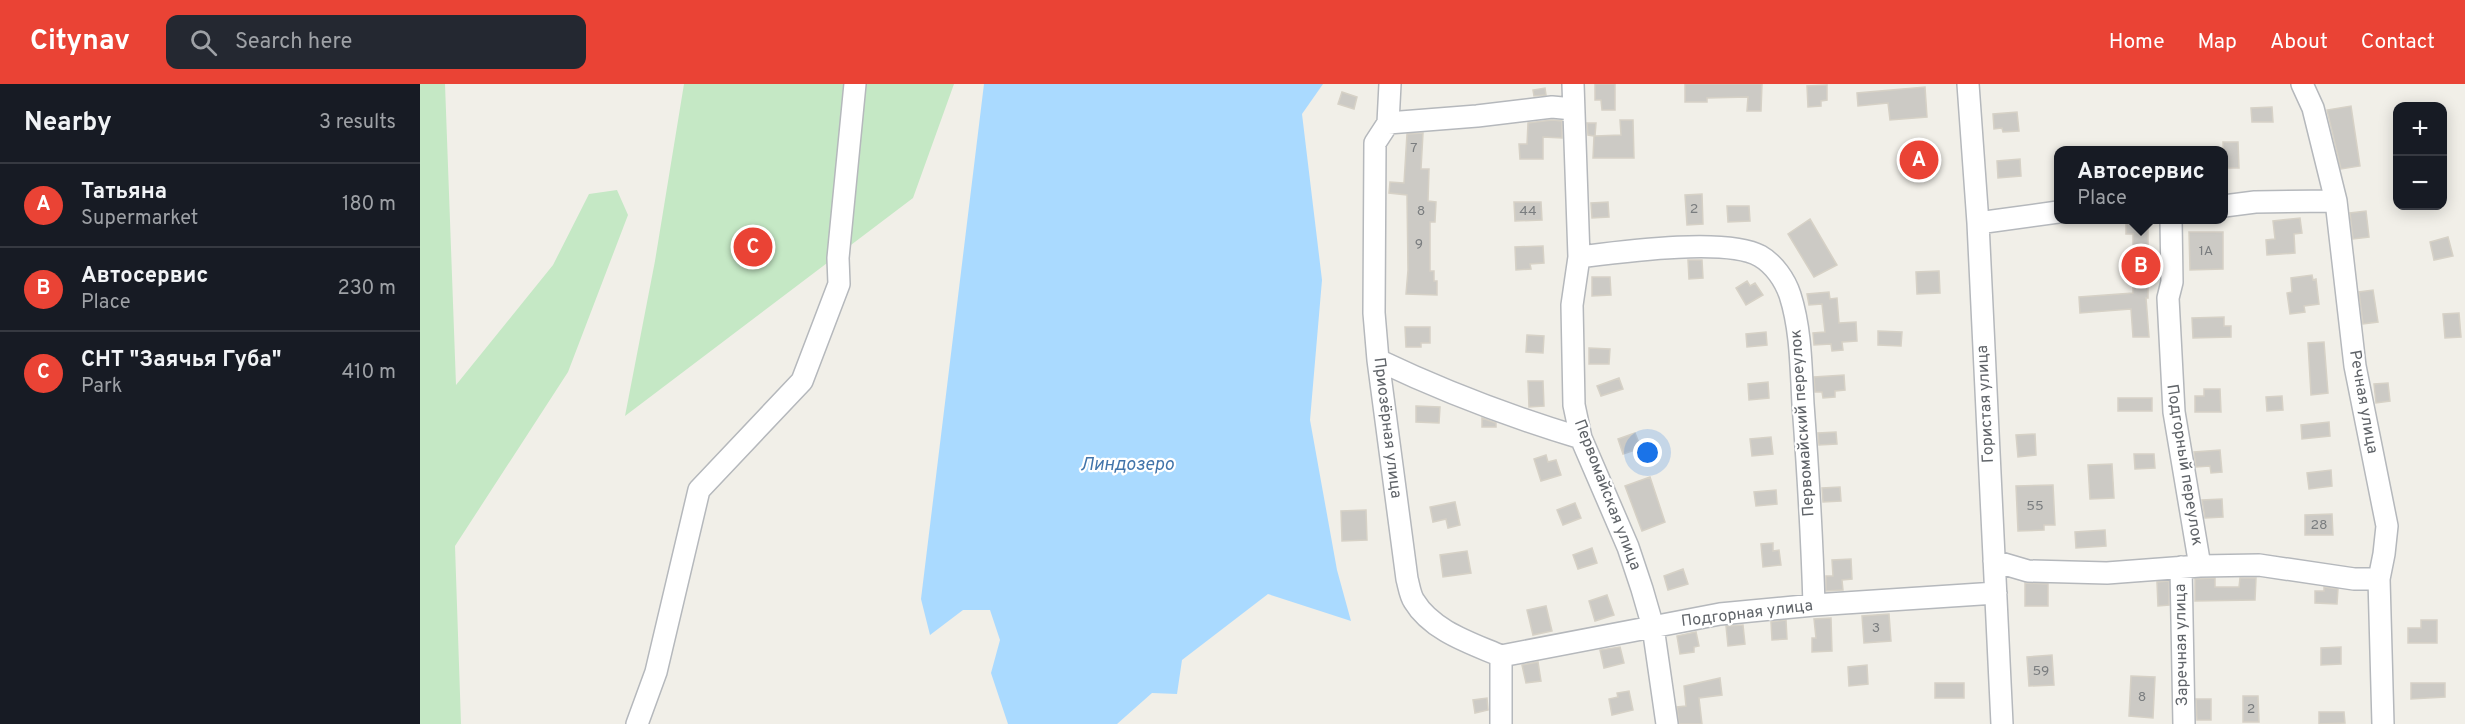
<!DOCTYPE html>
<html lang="en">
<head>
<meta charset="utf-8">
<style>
	:root { --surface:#171b24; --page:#242831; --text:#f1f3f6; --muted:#9ea1a6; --line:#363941; --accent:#ea4335 }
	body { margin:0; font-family:Overpass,sans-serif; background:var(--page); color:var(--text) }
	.controls { position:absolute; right:18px; top:18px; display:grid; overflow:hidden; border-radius:12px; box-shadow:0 3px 15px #0003 }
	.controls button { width:54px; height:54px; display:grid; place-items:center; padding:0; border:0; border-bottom:2px solid var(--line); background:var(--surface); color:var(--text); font:30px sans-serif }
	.you { position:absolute; left:1228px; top:369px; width:21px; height:21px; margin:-15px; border:4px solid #fff; border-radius:50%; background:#1a73e8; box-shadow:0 0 0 9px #1a73e833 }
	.badge { display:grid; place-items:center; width:39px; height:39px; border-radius:50%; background:var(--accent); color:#fff; font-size:20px; font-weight:700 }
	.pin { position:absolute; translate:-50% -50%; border:3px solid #fff; box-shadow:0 2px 6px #0006 }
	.popup { position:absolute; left:1634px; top:62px; width:174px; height:78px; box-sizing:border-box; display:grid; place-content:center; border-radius:12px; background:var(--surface); filter:drop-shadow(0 2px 4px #0005); font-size:20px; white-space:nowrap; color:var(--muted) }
	.popup b { font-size:22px; color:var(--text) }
	.popup::after { content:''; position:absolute; left:50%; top:100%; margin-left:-12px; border:12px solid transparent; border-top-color:var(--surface) }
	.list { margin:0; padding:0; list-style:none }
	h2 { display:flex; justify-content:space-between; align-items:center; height:78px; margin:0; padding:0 24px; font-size:26px }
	h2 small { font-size:20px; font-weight:400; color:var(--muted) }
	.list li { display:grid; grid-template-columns:39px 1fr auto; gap:18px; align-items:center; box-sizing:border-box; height:84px; padding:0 24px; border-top:2px solid var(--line) }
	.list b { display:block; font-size:22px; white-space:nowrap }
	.list p { margin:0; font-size:20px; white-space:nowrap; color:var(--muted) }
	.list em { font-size:20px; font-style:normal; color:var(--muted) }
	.icon { flex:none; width:33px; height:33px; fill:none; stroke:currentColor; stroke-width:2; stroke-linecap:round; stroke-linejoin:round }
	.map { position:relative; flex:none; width:2045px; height:640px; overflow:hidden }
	header { display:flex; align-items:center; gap:36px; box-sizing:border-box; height:84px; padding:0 30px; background:var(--accent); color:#fff }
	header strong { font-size:28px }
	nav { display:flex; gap:33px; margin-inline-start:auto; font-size:21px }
	.search { width:420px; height:54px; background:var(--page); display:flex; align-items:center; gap:15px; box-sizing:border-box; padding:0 21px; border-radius:12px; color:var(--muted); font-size:22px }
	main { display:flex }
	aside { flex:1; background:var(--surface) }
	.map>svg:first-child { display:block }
</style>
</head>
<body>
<header>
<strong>Citynav</strong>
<div class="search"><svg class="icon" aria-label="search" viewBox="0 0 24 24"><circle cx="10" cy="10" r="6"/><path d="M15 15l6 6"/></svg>Search here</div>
<nav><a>Home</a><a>Map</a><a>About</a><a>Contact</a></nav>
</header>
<main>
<aside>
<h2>Nearby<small>3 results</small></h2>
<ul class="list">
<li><span class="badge">A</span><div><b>Татьяна</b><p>Supermarket</p></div><em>180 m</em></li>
<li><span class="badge">B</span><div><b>Автосервис</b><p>Place</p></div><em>230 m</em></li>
<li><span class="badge">C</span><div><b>СНТ &quot;Заячья Губа&quot;</b><p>Park</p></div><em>410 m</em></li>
</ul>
</aside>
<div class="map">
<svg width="2045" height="640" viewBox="0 0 2045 640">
	<rect width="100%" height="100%" fill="#f1efe8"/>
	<path fill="#c5e8c5" d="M0,0H25L36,301L133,181L169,110L197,106L208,131L148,288L35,462L41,640H0Z
		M264,0H534L493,114L205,332L235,177Z"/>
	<path fill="#aadaff" d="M564,0H903L882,30L902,196L890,336L917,486L931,537L848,510L762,576L757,610L732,609L697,640H588L571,589L580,556L570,526H543L510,551L501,515Z"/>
	<path fill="#cccac5" stroke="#d6d1c6" stroke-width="1.5" d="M1175,0H1195V26H1182L1181,16H1175Z
		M1265,0H1342L1341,27H1327L1328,13L1287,14V18H1265Z
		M1407,1V16L1401,17V22L1388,23L1387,2Z
		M1505,3L1507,33L1470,36L1468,19L1438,22L1437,9Z
		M1125,4L1126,11L1114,12L1113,6Z
		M922,8L937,13L934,25L918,20Z
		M1931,22L1940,82L1921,85L1907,26Z
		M1852,23L1853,38H1832L1831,24Z
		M1597,28L1599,47L1583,48L1582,44L1574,45L1573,30Z
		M1132,36L1142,37V54L1123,53V75H1100L1099,60H1107L1108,39Z
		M1200,36H1213L1214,74H1173L1174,52L1168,51L1167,39H1176L1175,52L1201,51Z
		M1003,49L1001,85H1009L1008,117L1016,118L1015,138H1010V187H1014V197H1017V211L986,210L988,186L987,111L969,109L970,98L984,99L987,50Z
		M1803,58H1818L1819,84H1804Z
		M1510,61L1512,90L1488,92L1486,62Z
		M1600,75L1601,92L1578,94L1577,77Z
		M1282,110L1283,140L1267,141L1265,111Z
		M1094,118H1121L1122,136L1095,137Z
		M1188,118L1189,133L1172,134L1171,119Z
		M1307,122H1329L1330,137L1308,138Z
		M1946,127L1949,153L1933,155L1930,129Z
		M1880,134L1882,149L1874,150L1875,169L1847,171L1846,156L1855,155L1853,137Z
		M1390,135L1417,181L1394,193L1368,150Z
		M1706,136H1728V214H1726L1729,253H1713L1711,225L1660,229L1659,213L1713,209V150H1706Z
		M1769,148H1803V185L1770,186Z
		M2028,153L2033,172L2014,176L2010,158Z
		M1123,162L1124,179L1110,180L1111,185L1096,186L1095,163Z
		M1268,176H1282L1283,194L1269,195Z
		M1519,187L1520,209L1497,210L1496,188Z
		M1892,191L1893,196L1896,195L1899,220L1884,222L1885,228L1870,230L1867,209L1872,208L1871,194Z
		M1172,193H1190L1191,211L1172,212Z
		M1327,197L1330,202L1335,199L1343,211L1326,221L1316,204Z
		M1953,206L1958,238L1943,240L1939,208Z
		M1409,208L1410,215L1417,214L1419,239L1436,238L1437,257L1422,258L1423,266L1412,267L1411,260L1394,261L1393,249L1405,248L1402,220L1389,221L1387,210Z
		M2039,229L2041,253L2025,254L2023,230Z
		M1804,233V242H1811V253L1773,254L1772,234Z
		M985,243H1010V259H1001V263H986Z
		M1458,247L1482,248L1481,262L1458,261Z
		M1346,248L1347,261L1327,263L1326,250Z
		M1107,251L1124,252L1123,269L1106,268Z
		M1904,258L1908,309L1891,311L1888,259Z
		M1169,264L1190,265L1189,280H1169Z
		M1424,291L1425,306L1415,307V313L1403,314L1402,308H1395L1394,293Z
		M1199,294L1203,305L1181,312L1177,302Z
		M1108,297H1123L1124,322L1109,323Z
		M1348,298L1349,314L1329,316L1328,300Z
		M1968,299L1970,317L1956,319L1954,300Z
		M1784,305H1800L1801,328H1775V312H1784Z
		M1862,312L1863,326L1847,327L1846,313Z
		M1698,314H1732V327H1698Z
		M996,322L1020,323L1019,339L996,338Z
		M1062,334L1076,339V343H1062Z
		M1909,338L1910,352L1882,355L1881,341Z
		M1416,348L1417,360L1399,361L1398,349Z
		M1215,349L1221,364L1203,370L1198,355Z
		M1615,350L1616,371L1598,373L1596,351Z
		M1351,353L1353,370L1332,372L1330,355Z
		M1800,366L1802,388L1791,389L1790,382L1776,383L1774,368Z
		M1714,370H1734L1735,384L1715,385Z
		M1126,371L1128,378L1136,376L1141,391L1121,397L1114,375Z
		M1692,380L1694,414L1670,415L1668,381Z
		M1911,386L1912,402L1889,405L1887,389Z
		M1230,393L1245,438L1222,447L1205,402Z
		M1633,401L1635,441H1624V446L1598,447L1596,402Z
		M1420,403L1421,417L1403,418L1402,404Z
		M1356,406L1357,420L1336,422L1334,408Z
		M1802,415L1803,433L1785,434L1782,416Z
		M1035,418L1040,441L1028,444L1026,435L1013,438L1010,423Z
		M1155,419L1161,434L1143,441L1137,426Z
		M946,426L947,456L922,457L921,427Z
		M1912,430L1913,451H1885V431Z
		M1685,446L1686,462L1656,464L1655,448Z
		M1353,459V467L1359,466L1361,481L1343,483L1341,460Z
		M1172,464L1177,479L1158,485L1153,471Z
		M1047,467L1051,489L1023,493L1020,471Z
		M1431,475L1432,495L1422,496L1423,506L1406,507V492H1413L1412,476Z
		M1263,485L1268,500L1248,506L1244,492Z
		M1795,494V503H1819L1820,494H1836L1835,516L1775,517V495Z
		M1749,497V521L1738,522L1737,498Z
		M1605,499L1628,500V522H1605Z
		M1904,503L1918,505L1917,520L1895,519V507H1904Z
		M1187,511L1194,531L1175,537L1169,517Z
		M1126,522L1132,547L1113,551L1107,526Z
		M1469,530L1471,557L1444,559L1442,532Z
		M1411,534L1412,567L1392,568V554H1396L1394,535Z
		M1366,536L1367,555L1352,556L1351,538Z
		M2001,536H2017V559H1988V544H2001Z
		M1323,541L1325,560L1308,562L1306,542Z
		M1276,548L1279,562L1274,563V568L1260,570L1257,552Z
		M1200,563L1204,579L1184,584L1180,566Z
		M1921,563V580L1901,581V564Z
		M1632,571L1634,601L1609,602L1607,573Z
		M1118,578L1121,597L1106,599L1102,581Z
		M1447,581L1448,600L1429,602L1428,583Z
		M1711,592L1735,593L1733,634L1709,632Z
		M1300,594L1302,611L1279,614L1282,640H1259L1257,623L1266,622L1264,602Z
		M1515,599H1544V614H1515Z
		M1991,599H2025V613L1991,615Z
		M1209,607L1213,626L1192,631L1189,615L1198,613L1197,609Z
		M1823,612H1838L1839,638H1823Z
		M1067,614L1068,626L1055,629L1053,616Z
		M1776,615H1791V636H1777Z
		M1899,628H1924L1925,639L1899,640Z"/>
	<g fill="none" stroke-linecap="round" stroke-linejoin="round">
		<g stroke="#b5b8bc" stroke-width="24">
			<path id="minor" d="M970,0L968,39L955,59L954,229L958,276L987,495C989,502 990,511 994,517C1012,547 1051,559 1081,572
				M1153,0L1159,173L1152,221L1154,321L1161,354L1208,463L1222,505L1233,543L1247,640
				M1548,0L1558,139L1582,640
				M1882,0L1893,24L1916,117L1935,282L1967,442L1964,470L1959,495L1963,640
				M968,39L1057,32L1132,23L1153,25
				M1804,122L1835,118L1916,117
				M1751,136L1752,198L1748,214L1754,328L1780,482
				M1558,139L1638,128
				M1159,173C1199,168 1306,153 1340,172C1354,180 1365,196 1370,211C1381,245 1381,284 1383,320C1388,387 1392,454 1394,521
				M958,276C1023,307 1091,333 1161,354
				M1574,477L1608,487L1687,489L1780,482L1839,481L1934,495H1959
				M1761,483L1764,640
				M1081,572L1300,530L1394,521L1576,509
				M1081,572V640
				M217,640L236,588L279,406L382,297L419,200L418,174L435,0"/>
		</g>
		<use href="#minor" stroke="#fff" stroke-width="21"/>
	</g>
	<g text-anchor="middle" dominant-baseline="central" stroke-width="4.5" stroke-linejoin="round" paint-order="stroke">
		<g font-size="14" fill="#7a7d7f">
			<text x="994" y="64">7</text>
			<text x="1274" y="125">2</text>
			<text x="1001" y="127">8</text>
			<text x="1108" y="127">44</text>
			<text x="999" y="160">9</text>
			<text x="1786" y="167">1А</text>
			<text x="1615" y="422">55</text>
			<text x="1899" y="441">28</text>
			<text x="1456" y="544">3</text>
			<text x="1621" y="587">59</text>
			<text x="1722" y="613">8</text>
			<text x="1831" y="625">2</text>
		</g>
		<g font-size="16" fill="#5f6368" stroke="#fff">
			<text transform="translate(1943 318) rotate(80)">Речная улица</text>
			<text transform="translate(1566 320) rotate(-93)">Гористая улица</text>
			<text transform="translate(1383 339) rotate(-94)">Первомайский переулок</text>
			<text transform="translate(967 344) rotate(83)">Приозёрная улица</text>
			<text transform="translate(1764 381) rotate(81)">Подгорный переулок</text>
			<text transform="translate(1187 411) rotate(69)">Первомайская улица</text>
			<text transform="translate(1327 530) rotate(-7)">Подгорная улица</text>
			<text transform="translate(1762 561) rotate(-91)">Заречная улица</text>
		</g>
		<g font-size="18" font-style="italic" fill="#4174aa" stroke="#fff">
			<text x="707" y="381">Линдозеро</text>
		</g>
	</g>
</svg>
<div class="controls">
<button>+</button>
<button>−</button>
</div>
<div class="you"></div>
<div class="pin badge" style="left:1499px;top:76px">A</div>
<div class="pin badge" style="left:1721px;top:182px">B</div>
<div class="popup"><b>Автосервис</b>Place</div>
<div class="pin badge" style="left:333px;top:163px">C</div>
</div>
</main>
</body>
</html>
